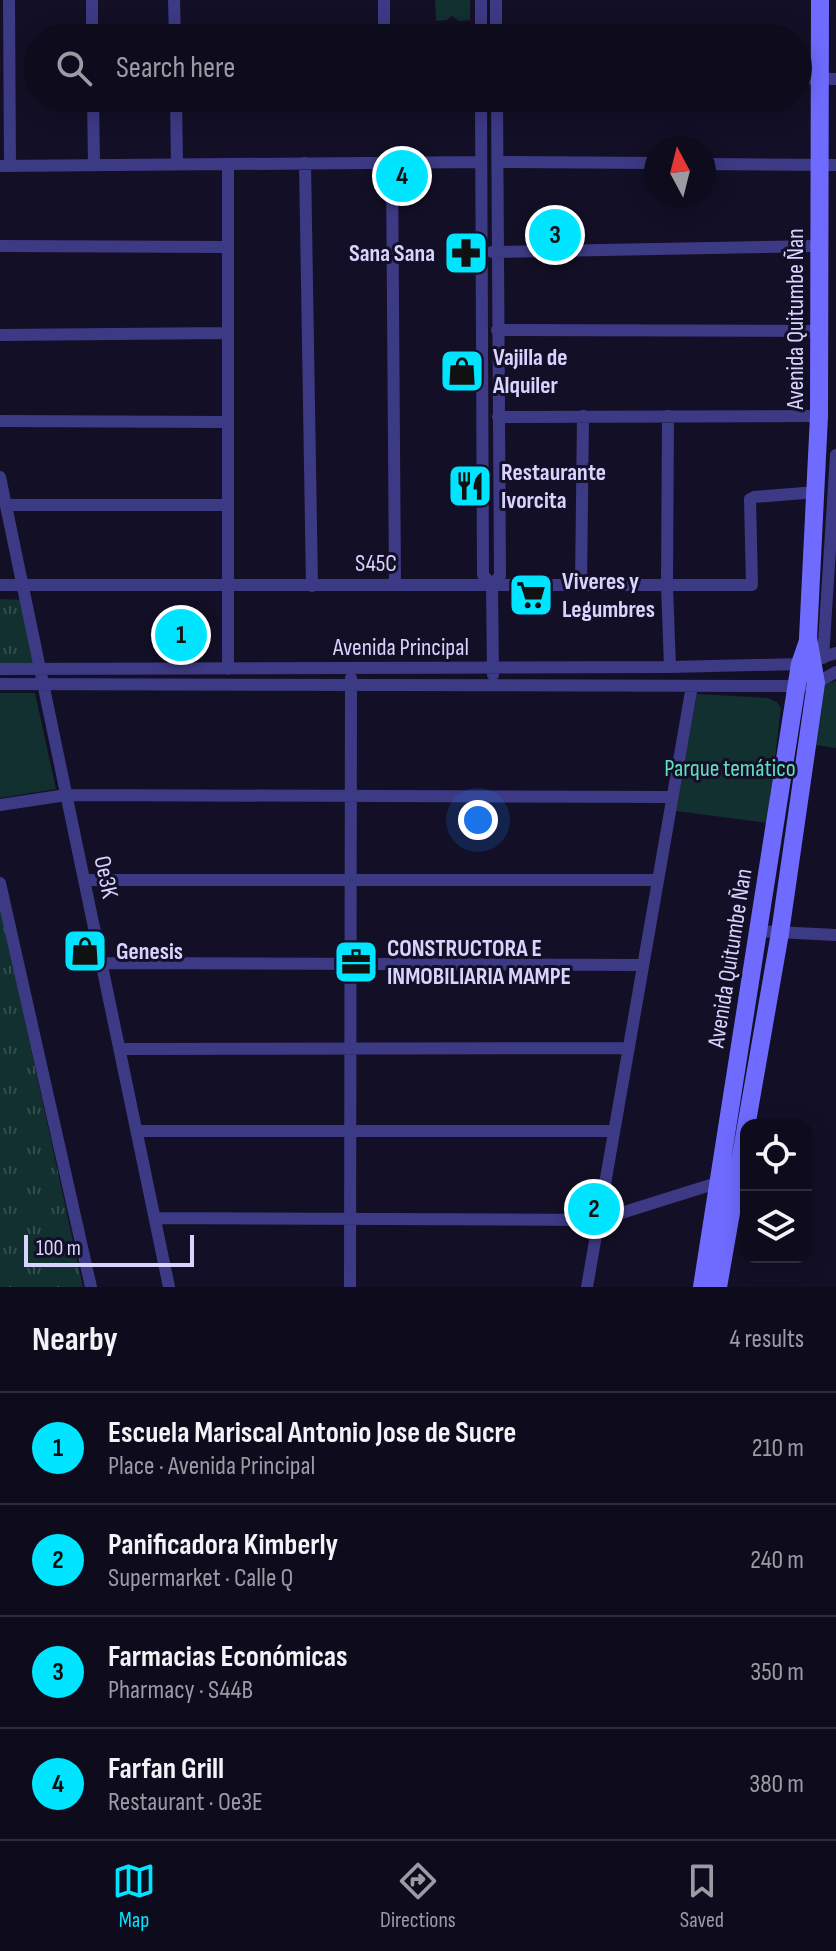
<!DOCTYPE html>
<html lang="en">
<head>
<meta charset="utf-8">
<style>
	:root { --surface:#0e0b1c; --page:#171425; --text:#f1f3f6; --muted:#9b9ba3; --line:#2e2b3b; --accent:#00e5ff }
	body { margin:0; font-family:"Sofia Sans Condensed",sans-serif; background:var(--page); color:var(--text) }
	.controls { position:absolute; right:24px; bottom:24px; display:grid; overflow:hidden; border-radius:16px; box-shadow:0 4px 20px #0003 }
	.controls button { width:72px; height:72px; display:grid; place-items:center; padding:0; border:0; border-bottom:2px solid var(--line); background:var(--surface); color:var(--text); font:40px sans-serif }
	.compass { position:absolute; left:644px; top:136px; width:72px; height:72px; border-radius:50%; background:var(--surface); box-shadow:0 4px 20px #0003; rotate:353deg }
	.scale { position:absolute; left:24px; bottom:20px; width:170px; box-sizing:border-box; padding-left:8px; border:4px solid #d9d4ff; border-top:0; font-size:22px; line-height:28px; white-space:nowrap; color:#d9d4ff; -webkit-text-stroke:6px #130f26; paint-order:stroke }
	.you { position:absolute; left:478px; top:820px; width:28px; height:28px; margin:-20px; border:6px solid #fff; border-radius:50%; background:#1a73e8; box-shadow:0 0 0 12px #1a73e833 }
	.badge { display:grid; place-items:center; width:52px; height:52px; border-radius:50%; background:var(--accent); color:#111; font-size:26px; font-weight:700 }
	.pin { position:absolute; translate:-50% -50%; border:4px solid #fff; box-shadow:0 2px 8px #0006 }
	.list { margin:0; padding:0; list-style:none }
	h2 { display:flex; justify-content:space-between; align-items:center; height:104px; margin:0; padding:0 32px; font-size:34px }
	h2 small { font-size:26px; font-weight:400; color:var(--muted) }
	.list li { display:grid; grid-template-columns:52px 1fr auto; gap:24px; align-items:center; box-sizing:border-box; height:112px; padding:0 32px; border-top:2px solid var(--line) }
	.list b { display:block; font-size:30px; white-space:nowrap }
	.list p { margin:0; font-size:26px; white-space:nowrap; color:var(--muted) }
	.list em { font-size:26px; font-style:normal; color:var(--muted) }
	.icon { flex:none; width:44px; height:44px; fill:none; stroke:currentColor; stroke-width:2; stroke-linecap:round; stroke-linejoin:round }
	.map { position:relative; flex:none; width:836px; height:1287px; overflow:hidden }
	.search { position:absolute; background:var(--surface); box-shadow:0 4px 20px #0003; left:24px; right:24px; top:24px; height:88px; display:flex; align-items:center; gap:20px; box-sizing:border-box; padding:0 28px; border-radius:44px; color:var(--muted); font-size:30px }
	.sheet { height:552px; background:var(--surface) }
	nav { display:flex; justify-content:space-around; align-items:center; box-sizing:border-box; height:112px; border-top:2px solid var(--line); background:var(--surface); font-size:22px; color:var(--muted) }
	nav a { display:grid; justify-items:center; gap:4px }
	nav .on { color:var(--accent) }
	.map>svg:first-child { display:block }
</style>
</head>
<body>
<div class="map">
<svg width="836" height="1287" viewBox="0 0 836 1287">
	<defs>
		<pattern id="grass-tufts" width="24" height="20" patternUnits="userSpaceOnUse" patternTransform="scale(2)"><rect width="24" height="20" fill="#12302f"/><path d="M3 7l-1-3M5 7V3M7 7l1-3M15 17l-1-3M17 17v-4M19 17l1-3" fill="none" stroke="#344d4e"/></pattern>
	</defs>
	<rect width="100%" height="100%" fill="#130f26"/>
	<path fill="url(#grass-tufts)" d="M0,599L24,600L40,670L0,669Z
		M0,907L83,1287H0Z"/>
	<path fill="#12302f" d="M435,0H470V20L459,21L452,16L447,20L436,21Z
		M836,681V748L815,745L822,685Z
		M0,693H35L56,789L0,798Z
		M697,694L768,698L777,702L781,708L767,823L676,811Z"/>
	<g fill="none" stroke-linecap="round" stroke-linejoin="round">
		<path stroke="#3d3a85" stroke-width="12" d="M9,0L10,166
			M92,0V38
			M174,0L175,38
			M384,0V38
			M481,0V38
			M496,0V38
			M798,78L836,79
			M93,98L94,165
			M176,98L177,164
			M481,98L483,575L492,585L493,675
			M498,162L656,163
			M305,163L312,586
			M392,163L395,585
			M228,164V669
			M704,164L836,165
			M0,166L481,162
			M0,246L227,247
			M492,252L819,246
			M497,330L819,331
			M0,335L227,333
			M668,416L667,585L670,667
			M498,417L819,416
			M0,421L227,422
			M0,477L169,1287
			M6,505H227
			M0,585H752L750,499L754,497L817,492
			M492,585L500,576L497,98
			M581,585L583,416
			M823,658L836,455
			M0,669L670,667L802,664L836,653
			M0,684L798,686L816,683L836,672
			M0,805L66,795L672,797
			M84,880H658
			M0,883L91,1287
			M759,931L836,935
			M102,963L643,965
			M120,1049L629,1048
			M138,1131H614
			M156,1218L599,1220L720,1182
			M350,1287L351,678
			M587,1287L692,686"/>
		<path stroke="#6f6bff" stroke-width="18" d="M702,1287L800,664L808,641
			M718,1287L780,933L816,683L808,638L819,416L820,0"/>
	</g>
	<defs>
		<g id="pharmacy-square" transform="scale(2.3)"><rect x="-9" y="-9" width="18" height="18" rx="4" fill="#00e5ff" stroke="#130f26"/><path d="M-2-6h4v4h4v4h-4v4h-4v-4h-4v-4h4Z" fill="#111"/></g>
		<g id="shop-square" transform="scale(2.3)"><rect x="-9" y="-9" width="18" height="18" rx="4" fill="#00e5ff" stroke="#130f26"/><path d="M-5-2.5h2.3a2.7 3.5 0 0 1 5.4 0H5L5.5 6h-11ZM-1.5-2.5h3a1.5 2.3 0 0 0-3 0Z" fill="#111"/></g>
		<g id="restaurant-square" transform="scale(2.3)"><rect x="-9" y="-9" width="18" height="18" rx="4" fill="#00e5ff" stroke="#130f26"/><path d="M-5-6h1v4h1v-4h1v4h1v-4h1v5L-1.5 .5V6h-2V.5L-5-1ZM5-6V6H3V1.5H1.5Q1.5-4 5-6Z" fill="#111"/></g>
		<g id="supermarket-square" transform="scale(2.3)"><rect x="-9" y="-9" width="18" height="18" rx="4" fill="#00e5ff" stroke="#130f26"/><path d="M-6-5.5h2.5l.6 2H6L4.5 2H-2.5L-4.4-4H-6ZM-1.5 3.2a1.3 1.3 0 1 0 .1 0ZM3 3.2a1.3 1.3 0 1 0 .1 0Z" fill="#111"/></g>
		<g id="office-square" transform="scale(2.3)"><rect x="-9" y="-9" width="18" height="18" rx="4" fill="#00e5ff" stroke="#130f26"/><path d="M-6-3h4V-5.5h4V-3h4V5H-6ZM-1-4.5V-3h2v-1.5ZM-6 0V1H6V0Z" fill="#111"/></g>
	</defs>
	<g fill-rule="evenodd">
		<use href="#pharmacy-square" x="466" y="253"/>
		<use href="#shop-square" x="462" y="371"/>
		<use href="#restaurant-square" x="470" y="486"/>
		<use href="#supermarket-square" x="531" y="595"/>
		<use href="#shop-square" x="85" y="951"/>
		<use href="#office-square" x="356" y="962"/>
	</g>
	<g text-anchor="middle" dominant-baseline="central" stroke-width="6" stroke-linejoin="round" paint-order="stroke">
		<g font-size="24" font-weight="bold" fill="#d9d4ff" stroke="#130f26" text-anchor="start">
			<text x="435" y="253" text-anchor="end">Sana Sana</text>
			<text x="493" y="357">Vajilla de<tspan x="493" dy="28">Alquiler</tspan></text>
			<text x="501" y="472">Restaurante<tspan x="501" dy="28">Ivorcita</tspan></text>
			<text x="562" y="581">Viveres y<tspan x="562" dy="28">Legumbres</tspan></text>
			<text x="387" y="948">CONSTRUCTORA E<tspan x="387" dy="28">INMOBILIARIA MAMPE</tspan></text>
			<text x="116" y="951">Genesis</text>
		</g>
		<g font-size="24" fill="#d9d4ff" stroke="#130f26">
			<text transform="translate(795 319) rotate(-90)">Avenida Quitumbe Ñan</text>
			<text x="376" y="563">S45C</text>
			<text x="401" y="647">Avenida Principal</text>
			<text transform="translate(106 877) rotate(78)">Oe3K</text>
			<text transform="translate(730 958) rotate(-81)">Avenida Quitumbe Ñan</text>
		</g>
		<g font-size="24" fill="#5fe0c0" stroke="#130f26">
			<text x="730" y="768">Parque temático</text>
		</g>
	</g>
</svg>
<div class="controls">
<button><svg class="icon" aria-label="locate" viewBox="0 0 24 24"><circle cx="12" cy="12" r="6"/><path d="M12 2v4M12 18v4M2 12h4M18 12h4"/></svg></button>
<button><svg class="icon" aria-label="layers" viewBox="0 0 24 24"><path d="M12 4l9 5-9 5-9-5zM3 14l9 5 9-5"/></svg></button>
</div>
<svg class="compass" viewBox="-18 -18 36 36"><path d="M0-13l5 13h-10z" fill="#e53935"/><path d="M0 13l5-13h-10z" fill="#9b9ba3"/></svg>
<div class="scale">100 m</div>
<div class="you"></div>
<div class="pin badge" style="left:181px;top:635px">1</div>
<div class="pin badge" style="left:594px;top:1209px">2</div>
<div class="pin badge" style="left:555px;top:235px">3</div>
<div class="pin badge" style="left:402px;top:176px">4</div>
<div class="search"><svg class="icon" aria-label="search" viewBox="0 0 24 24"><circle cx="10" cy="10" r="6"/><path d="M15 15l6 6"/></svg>Search here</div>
</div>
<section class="sheet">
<h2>Nearby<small>4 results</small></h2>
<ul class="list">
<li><span class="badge">1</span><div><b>Escuela Mariscal Antonio Jose de Sucre</b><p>Place · Avenida Principal</p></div><em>210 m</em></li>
<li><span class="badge">2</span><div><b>Panificadora Kimberly</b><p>Supermarket · Calle Q</p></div><em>240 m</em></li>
<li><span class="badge">3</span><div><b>Farmacias Económicas</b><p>Pharmacy · S44B</p></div><em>350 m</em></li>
<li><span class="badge">4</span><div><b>Farfan Grill</b><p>Restaurant · Oe3E</p></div><em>380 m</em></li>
</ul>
</section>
<nav>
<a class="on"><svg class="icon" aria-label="map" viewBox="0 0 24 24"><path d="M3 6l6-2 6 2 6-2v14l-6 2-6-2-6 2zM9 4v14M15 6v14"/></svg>Map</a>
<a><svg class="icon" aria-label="directions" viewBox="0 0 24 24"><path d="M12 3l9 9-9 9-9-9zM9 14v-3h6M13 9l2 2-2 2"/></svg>Directions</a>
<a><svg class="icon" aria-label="saved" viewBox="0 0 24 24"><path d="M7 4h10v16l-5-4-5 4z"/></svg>Saved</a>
</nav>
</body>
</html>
